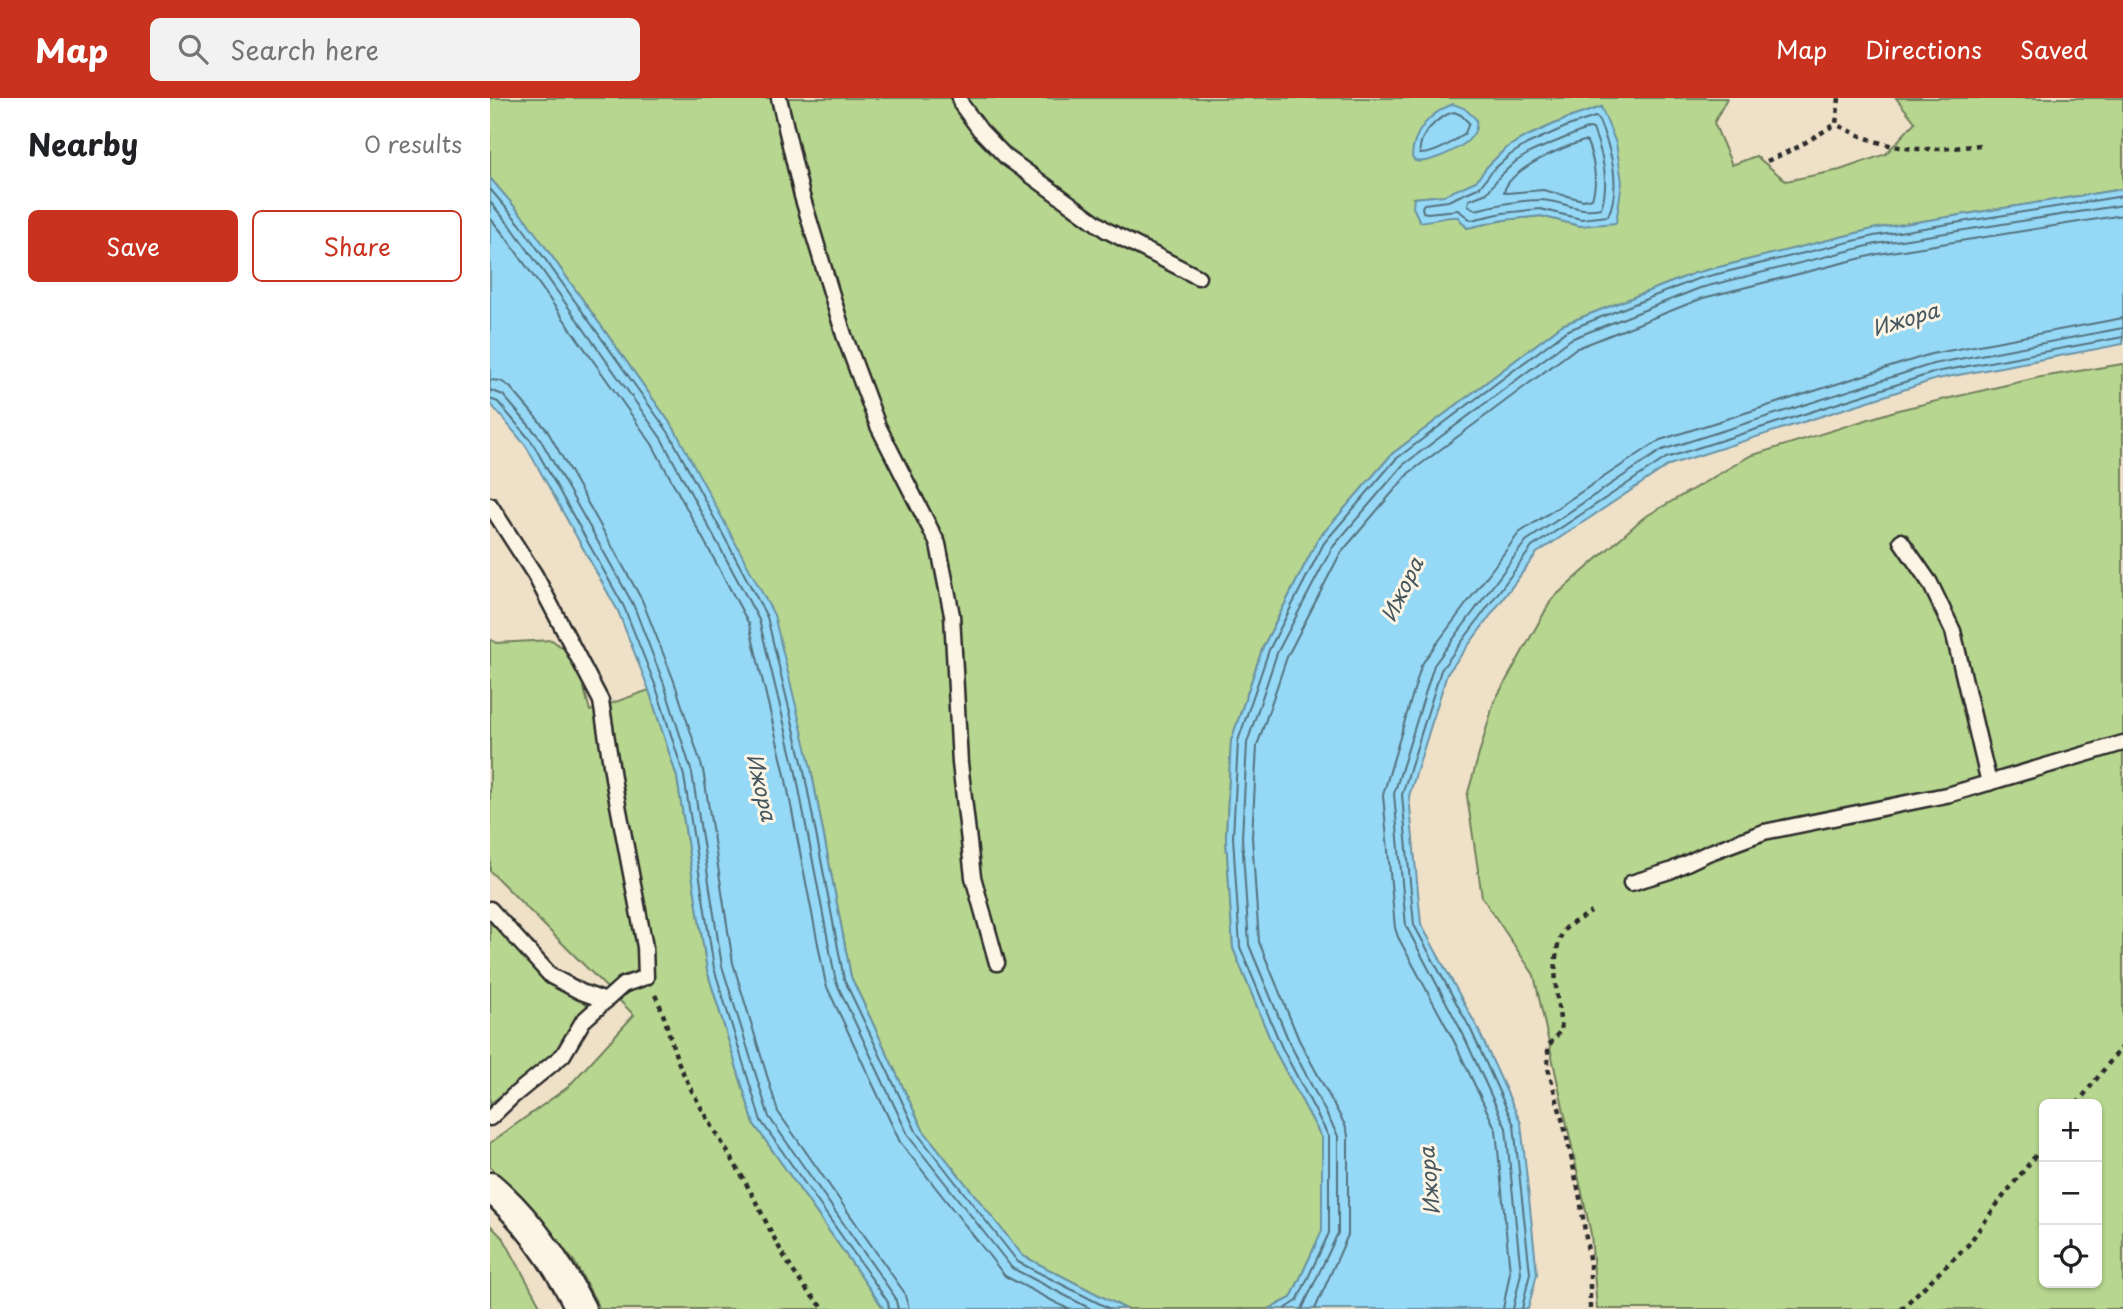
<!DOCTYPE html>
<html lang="en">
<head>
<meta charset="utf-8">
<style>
	:root { --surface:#fff; --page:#f2f2f2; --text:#202124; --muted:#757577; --line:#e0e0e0; --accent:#c8321e }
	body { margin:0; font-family:"Playpen Sans",sans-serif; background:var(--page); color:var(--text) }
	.controls { position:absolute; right:21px; bottom:21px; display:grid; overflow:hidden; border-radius:10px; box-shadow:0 2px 5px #0004 }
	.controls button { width:63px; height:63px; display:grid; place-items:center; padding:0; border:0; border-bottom:2px solid var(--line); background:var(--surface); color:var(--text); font:35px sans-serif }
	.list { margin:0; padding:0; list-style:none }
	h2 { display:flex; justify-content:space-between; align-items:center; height:91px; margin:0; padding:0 28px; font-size:30px }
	h2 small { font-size:23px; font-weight:400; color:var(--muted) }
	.actions { display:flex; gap:14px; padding:21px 28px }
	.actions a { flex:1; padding:16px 0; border:2px solid var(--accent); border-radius:10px; text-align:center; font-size:24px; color:var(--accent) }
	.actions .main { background:var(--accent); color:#fff }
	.icon { flex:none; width:38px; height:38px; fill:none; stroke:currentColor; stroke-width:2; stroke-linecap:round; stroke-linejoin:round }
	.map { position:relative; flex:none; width:1633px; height:1211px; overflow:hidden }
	header { display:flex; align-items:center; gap:42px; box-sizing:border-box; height:98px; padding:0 35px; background:var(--accent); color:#fff }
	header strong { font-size:33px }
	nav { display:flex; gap:38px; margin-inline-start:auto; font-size:24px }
	.search { width:490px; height:63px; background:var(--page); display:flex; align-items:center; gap:18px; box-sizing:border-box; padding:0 24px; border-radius:10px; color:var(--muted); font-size:26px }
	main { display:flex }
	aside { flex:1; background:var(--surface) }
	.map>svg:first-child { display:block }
</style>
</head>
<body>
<header>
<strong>Map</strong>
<div class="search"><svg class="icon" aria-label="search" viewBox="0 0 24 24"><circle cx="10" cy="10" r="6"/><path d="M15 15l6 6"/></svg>Search here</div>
<nav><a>Map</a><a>Directions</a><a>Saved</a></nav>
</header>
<main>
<aside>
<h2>Nearby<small>0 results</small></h2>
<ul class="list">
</ul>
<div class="actions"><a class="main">Save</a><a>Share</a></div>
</aside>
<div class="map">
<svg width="1633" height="1211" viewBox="0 0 1633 1211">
	<rect width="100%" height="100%" fill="#efe0c8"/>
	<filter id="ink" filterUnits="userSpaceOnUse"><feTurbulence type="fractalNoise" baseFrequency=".0143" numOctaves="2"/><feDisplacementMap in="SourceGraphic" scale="14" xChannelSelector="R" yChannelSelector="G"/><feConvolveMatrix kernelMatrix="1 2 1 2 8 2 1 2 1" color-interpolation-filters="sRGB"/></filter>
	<g filter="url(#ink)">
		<path fill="#b7d68f" stroke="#71805d" stroke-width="2" fill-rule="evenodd" d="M0,0H1237L1224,25L1242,67L1266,58L1296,83L1350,72L1396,56L1425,24L1406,0H1633V91L1383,131L1205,175L1072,227L902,356L828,441L773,549L741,643L736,739L743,850L785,953L832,1040V1133L801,1200L779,1211H636L533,1158L433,1032L361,879L320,666L185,332L36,122L0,80ZM1111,9L1090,128L1051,118L1014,122L977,130L968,119H960L924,100L956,97L987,83L997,69L1015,51L1033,40L1076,21Z
			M1633,266V1211H1107L1101,1136L1044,877L992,799L977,698L1004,604L1062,501L1153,420L1260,358L1408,312L1551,279ZM1554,1006H1607V1185H1554Z
			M0,541L6,545L62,542L86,560L100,613L159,592L187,679L217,872L264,1026L394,1211H110L84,1163L0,1069V1045L78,989L144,917L0,773Z
			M0,812L102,912L61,958L0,1006Z
			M0,1127L14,1141L52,1211H0Z"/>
		<path fill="#95d9f7" stroke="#6b93a5" stroke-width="2" d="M963,6L974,10L986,21C987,27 986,33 982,38C974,50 939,66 925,63L922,59C923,33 940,15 963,6Z
			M1111,9L1126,45L1132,84L1126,125L1090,128L1051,118L1014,122L977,130L968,119H960L930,124L923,109L924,100L955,97L986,83L997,69L1015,51L1033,40L1076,21Z
			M0,80L36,122L185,332L284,517L320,666L361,879L433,1032L533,1158L636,1211H394L264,1026L217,872L187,679L159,592L128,513L36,348L0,305Z
			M1633,91V246L1447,281L1179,367L1047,455L957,576L919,698L931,826L987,929L1031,1025L1047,1176L1038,1211H779L801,1200L832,1133V1040L785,953L743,850L736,739L741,643L773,549L828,441L902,356L1072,227L1205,175L1383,131Z"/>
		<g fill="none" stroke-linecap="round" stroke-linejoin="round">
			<path stroke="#55717d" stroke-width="2" d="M964,14L971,17L979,25L975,35C963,44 946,56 930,56C927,38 948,18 964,14Z
				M1105,19L1108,20C1121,51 1132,87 1118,118L1091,121L1050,111L1013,115L981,122L968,112L937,115L933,114L932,109L934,106L958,103L990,89L1002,73L1020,57L1037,46L1078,28Z
				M1099,30L1103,31C1113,56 1120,85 1111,110C1086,115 1074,103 1051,102C1030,102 1005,107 985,112L978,107L979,102L997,95L1009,79L1025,64L1041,54Z
				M1094,43L1097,44C1104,61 1108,84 1102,100L1093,102L1053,92L1017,95L1014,94C1019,71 1073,49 1094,43Z
				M0,91L30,126L179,335L277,519L313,668L354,881L427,1035L528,1164L620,1211
				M0,104L23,131L171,340L269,522L305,670L346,884L419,1039L522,1170L601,1211
				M0,120L15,138L162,346L259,526L294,672L336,887L410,1044L515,1178L578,1211
				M0,282L11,283L20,289L57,332L152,502L184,583L213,672L243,865L288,1014L414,1194L419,1211
				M0,292L13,297L49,339L143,506L174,586L202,675L232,868L279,1019L405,1199L408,1211
				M0,301L8,304L42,344L134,509L166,589L194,678L224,870L271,1023L398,1204L399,1211
				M795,1211L807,1203L839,1135V1039L792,950L750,849L743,739L748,643L779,552L834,445L906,361L1076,233L1207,181L1384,138L1633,98
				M812,1211L848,1135V1038L800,946L759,847L752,739L757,645L787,555L842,450L913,367L1081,241L1210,190L1386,146L1633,107
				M825,1211L858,1137V1037L855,1027L809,942L769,844L762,739L767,648L797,559L850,456L919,375L1085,251L1213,200L1388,156L1633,117
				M1013,1211L1020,1174L1006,1032L963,941L908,839L905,830L893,697L931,568L936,560L1029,435L1170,342L1441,256L1633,220
				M1023,1211L1031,1175L1016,1030L973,936L916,828L904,696L944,567L1036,443L1172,352L1443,266L1633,230
				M1032,1211L1040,1175L1024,1027L981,932L924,827L912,697L951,572L1042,449L1176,360L1446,274L1633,239"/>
			<g stroke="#2b2b2b" stroke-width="19">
				<path id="service" d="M289,0L312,98L354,237L388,328L448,446L462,517L470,665L483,779L507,865
					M470,0L471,6L490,32L516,59L616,132L708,179
					M0,407L45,477L111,603L124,686L155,849L156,879L133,887L93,923L73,957L23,998L0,1020
					M1411,443L1440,485L1463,533L1499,685
					M1141,785L1180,773L1218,755L1274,734L1461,696L1633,645
					M0,811L61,878L91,894L116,903"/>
			</g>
			<g stroke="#2b2b2b" stroke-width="33">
				<path id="minor" d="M0,1089C39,1122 68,1166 91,1211"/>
			</g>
			<path stroke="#2b2b2b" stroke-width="4.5" stroke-dasharray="5 5" stroke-linecap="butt" d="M1349,0L1346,26C1401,55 1430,54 1490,47
				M1277,63L1306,50L1346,26
				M165,897C177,920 180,945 190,968C207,1007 232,1043 253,1080C278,1123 297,1178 335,1211
				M1587,1006L1633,947
				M1100,1211V1167L1090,1100L1076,1035L1058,970V948L1072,931C1067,908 1058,847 1077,829C1084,823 1094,819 1101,814
				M1411,1211L1478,1147L1508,1105L1554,1047"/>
			<use href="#service" stroke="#fcf5e5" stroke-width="14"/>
			<use href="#minor" stroke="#fcf5e5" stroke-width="28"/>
		</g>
	</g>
	<g text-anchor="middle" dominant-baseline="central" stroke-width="6" stroke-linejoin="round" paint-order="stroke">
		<g font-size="21" font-style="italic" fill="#46565e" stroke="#fcf5e5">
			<text transform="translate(1415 220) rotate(-17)">Ижора</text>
			<text transform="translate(911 491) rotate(-64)">Ижора</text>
			<text transform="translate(273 689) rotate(77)">Ижора</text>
			<text transform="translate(938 1083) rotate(-95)">Ижора</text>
		</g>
	</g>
</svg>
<div class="controls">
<button>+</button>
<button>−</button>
<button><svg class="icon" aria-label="locate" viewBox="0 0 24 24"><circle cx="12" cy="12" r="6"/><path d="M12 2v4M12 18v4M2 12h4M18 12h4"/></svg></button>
</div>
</div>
</main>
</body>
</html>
